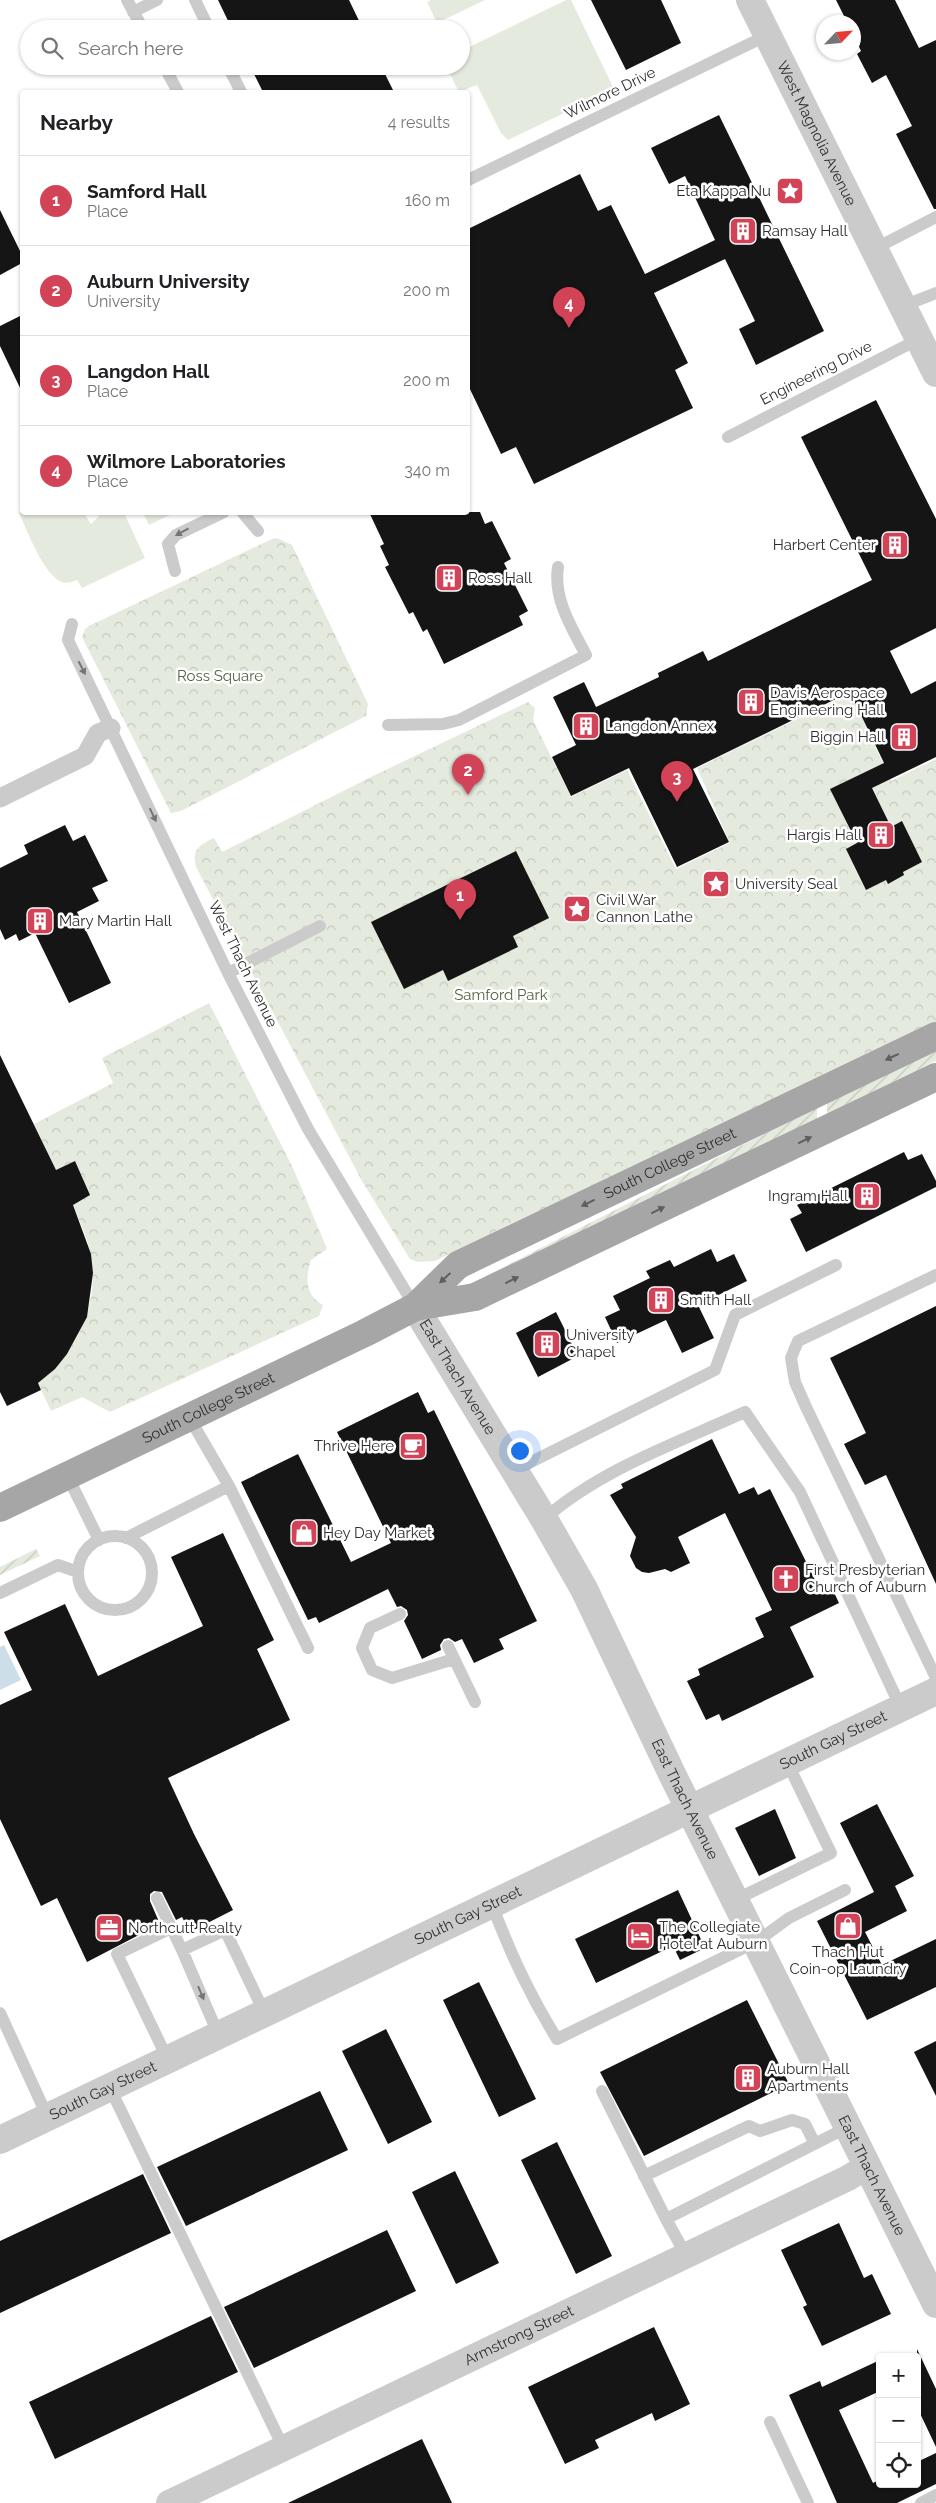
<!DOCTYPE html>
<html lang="en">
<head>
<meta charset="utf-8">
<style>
	:root { --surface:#fff; --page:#f6f6f6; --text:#202124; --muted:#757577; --line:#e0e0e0; --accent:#d24358 }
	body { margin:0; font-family:Raleway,sans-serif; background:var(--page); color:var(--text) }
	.controls { position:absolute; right:15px; bottom:15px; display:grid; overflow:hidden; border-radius:5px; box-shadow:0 1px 4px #0004 }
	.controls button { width:45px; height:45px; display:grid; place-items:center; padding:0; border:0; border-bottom:1px solid var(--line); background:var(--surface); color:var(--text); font:25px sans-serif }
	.compass { position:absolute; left:816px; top:15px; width:45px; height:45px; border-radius:50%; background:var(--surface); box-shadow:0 1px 4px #0004; rotate:64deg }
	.you { position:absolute; left:519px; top:1450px; width:18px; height:18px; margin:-12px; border:4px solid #fff; border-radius:50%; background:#1a73e8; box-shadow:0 0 0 8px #1a73e833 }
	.badge { display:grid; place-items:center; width:32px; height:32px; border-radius:50%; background:var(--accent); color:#fff; font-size:16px; font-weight:700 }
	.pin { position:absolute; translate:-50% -41px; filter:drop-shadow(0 1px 2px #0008) }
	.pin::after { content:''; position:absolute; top:26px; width:18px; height:15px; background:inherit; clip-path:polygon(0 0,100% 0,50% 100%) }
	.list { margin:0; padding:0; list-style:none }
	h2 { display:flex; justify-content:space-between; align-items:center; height:65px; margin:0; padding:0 20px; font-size:21px }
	h2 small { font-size:16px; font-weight:400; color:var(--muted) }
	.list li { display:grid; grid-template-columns:32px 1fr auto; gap:15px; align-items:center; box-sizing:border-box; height:90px; padding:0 20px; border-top:1px solid var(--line) }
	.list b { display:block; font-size:19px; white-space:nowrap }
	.list p { margin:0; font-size:16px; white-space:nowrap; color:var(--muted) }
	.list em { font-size:16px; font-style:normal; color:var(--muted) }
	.icon { flex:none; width:28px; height:28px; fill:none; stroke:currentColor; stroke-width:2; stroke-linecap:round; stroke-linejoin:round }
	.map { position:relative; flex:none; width:936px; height:2503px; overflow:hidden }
	.search { position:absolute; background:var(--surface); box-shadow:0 1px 4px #0004; left:20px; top:20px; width:450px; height:55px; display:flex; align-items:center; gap:12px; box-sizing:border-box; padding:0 18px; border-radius:28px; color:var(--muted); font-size:19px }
	.panel { position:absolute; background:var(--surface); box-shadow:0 1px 4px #0004; left:20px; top:90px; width:450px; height:425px; border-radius:5px }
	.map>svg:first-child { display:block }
</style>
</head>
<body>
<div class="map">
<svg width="936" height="2503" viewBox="0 0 936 2503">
	<defs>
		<pattern id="park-crowns" width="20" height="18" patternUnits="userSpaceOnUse" patternTransform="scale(1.25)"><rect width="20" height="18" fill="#e5eade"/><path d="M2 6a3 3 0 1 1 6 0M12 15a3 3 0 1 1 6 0" fill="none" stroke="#c5c9bf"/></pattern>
		<pattern id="garden-furrows" width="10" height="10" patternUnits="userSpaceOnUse" patternTransform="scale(1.25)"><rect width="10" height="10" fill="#e5eade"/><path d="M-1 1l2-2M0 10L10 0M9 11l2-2" fill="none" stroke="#c5c9bf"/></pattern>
	</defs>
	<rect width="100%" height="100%" fill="#fff"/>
	<path fill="#e5eade" d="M431,0H485L437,23L427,2Z
		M566,0H571L614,89L508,140L501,133L477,85L459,92L446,66H461V51Z
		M22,511L84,513L91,524L102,513H124L145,558L82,588L77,580C72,582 67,584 62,582C44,576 27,530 19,513Z
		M143,513H174L149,525Z"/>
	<path fill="url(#park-crowns)" d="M277,538L292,545L368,704L366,716L181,811L171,813L82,637L85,629L89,626L272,539Z
		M851,693L891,781L936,759V1026L744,1118L512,1223L435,1261L418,1262L410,1259L362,1181L197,869C190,851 199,845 214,838L222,852L375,775L528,702L535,708L533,720L571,797L627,770L676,869L730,843L697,768Z
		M209,1003L293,1168L327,1249L311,1260C305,1278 305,1295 323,1305L319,1316L110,1412L82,1397L51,1411L38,1383C76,1352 100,1305 91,1256C88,1239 80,1222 73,1205L90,1195L75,1161L56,1170L34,1124L113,1083L102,1058Z"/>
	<path fill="url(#garden-furrows)" d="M936,1050V1061L827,1114V1103Z
		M817,1107V1119L488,1280L486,1276Z
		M36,1549L40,1556L0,1575V1567Z"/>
	<path fill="#ccdfe8" d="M4,1645L21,1680L0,1690V1647Z"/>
	<path fill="#151515" d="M218,0H349L363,29H232Z
		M591,0H661L681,43L626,70Z
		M836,0H895L919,48L936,40V209H934L896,134L912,126L886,75L872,83L857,54L861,51L854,36V22H847Z
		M250,66H381L394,92H263Z
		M719,115L824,331L756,365L739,329L755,321L725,259L654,293L688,363L675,370L693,408L534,484L516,447L501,454L468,385V229L580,174L598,211L611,205L645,274L715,240L685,176L669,184L651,148Z
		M0,210L22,255V263L0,275Z
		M22,315V392L0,346V326Z
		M876,400L936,519V628L890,651L911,694L936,681V757L872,788L891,827L902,821L922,862L903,872L904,875L888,884L886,880L866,890L846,849L857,843L830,789L884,763L850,692L693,769L729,842L677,867L629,768L571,796L552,757L576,745L553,697L584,682L596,707L659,677L658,673L703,651L708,661L872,580L801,437Z
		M369,512H480L485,524L492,521L511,559L504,563L528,611L519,616L523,625L444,664L427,629L423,632L413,612L409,614L385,567L389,565L380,546L384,544Z
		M65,825L73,841L85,835L108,881L92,888L99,901L77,912L111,983L69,1003L35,933L19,941L16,934L5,940L0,929V868L28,854L24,845Z
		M516,851L549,918L513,936L518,947L448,981L443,970L404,989L371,922Z
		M0,1055L56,1170L75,1161L90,1195L73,1205L91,1254L93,1273L87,1317L67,1354L55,1369L38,1383L41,1390L7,1406L0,1392Z
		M904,1152L908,1160L922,1154L936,1181V1187L806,1252L790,1219L802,1213L797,1205Z
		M711,1249L717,1262L734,1254L747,1281L698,1305L714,1338L682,1353L666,1320L617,1343L605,1317L620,1310L613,1296L650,1278L646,1271L670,1260L674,1267Z
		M936,1306V1584L886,1475L865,1485L844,1444L866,1433L830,1358Z
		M556,1312L578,1356L538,1377L516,1333Z
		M418,1392L428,1413L434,1410L537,1621L499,1639L504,1649L474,1663L462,1639L455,1642L449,1638L444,1639L440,1645L441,1650L422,1659L404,1621L408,1615L407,1610L401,1606L397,1607L388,1589L319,1623L316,1617L308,1620L241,1482L298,1454L351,1562L391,1543L337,1432Z
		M712,1439L739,1494L754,1487L758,1495L770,1489L820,1590L831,1586L839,1603L790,1627L814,1677L722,1721L719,1714L706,1720L687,1681L700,1675L698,1669L764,1637L755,1618L772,1610L725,1513L678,1537L690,1563L671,1572L665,1569L649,1573L642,1572L636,1568L630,1556L636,1537L610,1495L623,1488L621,1484Z
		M223,1533L274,1640L257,1649L290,1720L168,1778L194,1834L233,1910L190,1932L182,1917L176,1920L162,1892L154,1891L150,1894V1901L160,1924L87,1962L57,1898L41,1906L0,1819V1705L32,1690L4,1632L65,1604L98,1676L203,1626L171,1557Z
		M877,1804L914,1876L895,1886L907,1911L865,1932L882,1965L936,1939V1987L867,2020L817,1921L874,1892L840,1823Z
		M775,1809L796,1858L759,1876L735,1828Z
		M678,1890L705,1948L680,1960L673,1946L596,1983L575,1939Z
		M479,1982L536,2099L499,2117L443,2000Z
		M747,2000L789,2084L644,2156L600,2072Z
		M386,2029L432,2122L388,2144L342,2051Z
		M936,2041V2096L914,2052Z
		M320,2091L348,2150L186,2226L157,2167Z
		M557,2142L612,2256L576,2274L521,2160Z
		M455,2171L499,2263L456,2284L412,2192Z
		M143,2174L171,2233L0,2313V2241Z
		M839,2223L864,2278L872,2274L891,2314L822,2346L803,2307L807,2305L781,2250Z
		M387,2230L416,2291L254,2368L224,2307Z
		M211,2316L238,2372L55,2459L29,2402Z
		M654,2327L690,2404L655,2421L652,2413L595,2440L599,2448L565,2464L528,2387Z
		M917,2349L936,2389V2447L917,2407Z
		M880,2360V2391L839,2410L873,2483L879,2480L880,2484H917V2462L936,2453V2484L897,2503H837L789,2395L820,2381L822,2387Z
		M422,2439L452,2503H288L330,2483Z"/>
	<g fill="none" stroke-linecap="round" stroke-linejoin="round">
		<path stroke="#cbcbcb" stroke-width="12" d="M127,0L143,29
			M195,0L209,29
			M133,12L157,0
			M164,66L178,92
			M228,66L241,92
			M468,180L768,35
			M874,249L936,217
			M903,306L936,293
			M728,437L919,339
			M242,512L258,531
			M175,571L168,544L176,535L224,512
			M72,624L68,640L228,973L308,1129L415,1307
			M388,725L443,724L459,720L586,655C572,628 553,599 558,567
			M228,973L320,926
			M936,1275L798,1341L791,1358L795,1382L806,1407L936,1678
			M189,1417L229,1486L308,1648
			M515,1470L715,1370L735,1315L836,1265
			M67,1475L99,1540
			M544,1519C601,1469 677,1443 745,1412L800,1492L901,1708
			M78 1573a37 37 0 1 1 74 0a37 37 0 1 1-74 0Z
			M126,1538L229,1486
			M0,1593L58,1565L78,1572
			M400,1614L370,1628L362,1648L372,1670L392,1678L454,1659
			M448,1646L475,1702
			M157,1898L182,1950L225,1930L265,2014
			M735,1900L831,1853L787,1762
			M492,1905C511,1954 529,1994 557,2039L737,1951L756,1942L789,1918L845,1890
			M182,1950L219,2036
			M0,2013L48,2118
			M168,2060L117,1954L171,1928
			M110,2088L284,2449
			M602,2091L666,2219
			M644,2176L749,2126L760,2131L792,2120L805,2124L815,2144
			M687,2257L666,2219L848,2127
			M770,2422L808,2503
			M921,2503L936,2495"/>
		<path stroke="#cbcbcb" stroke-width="19" d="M0,798L85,756L98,733L111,728"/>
		<path stroke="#cbcbcb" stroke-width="26" id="s1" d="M169,2503L848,2178L868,2166"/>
		<g stroke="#cbcbcb" stroke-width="28">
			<path id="s2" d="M750,0L936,373"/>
			<path id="s3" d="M415,1307L544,1519L584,1589L673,1776L936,2304"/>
			<path id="s4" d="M0,2140L936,1691"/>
		</g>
		<g stroke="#a6a6a6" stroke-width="28">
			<path d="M415,1307L475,1297L936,1077"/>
			<path id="s5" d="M0,1508L365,1333L415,1307L458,1265L936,1036"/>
		</g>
	</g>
	<defs><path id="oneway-solid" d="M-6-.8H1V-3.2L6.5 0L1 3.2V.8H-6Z" transform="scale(1.25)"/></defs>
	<g fill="#757575">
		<use href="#oneway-solid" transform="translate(182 532) rotate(151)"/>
		<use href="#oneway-solid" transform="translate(82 668) rotate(63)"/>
		<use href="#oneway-solid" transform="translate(153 815) rotate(64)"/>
		<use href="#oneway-solid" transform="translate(201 1993) rotate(67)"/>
	</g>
	<g fill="#5e5e5e">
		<use href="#oneway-solid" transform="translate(892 1057) rotate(155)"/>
		<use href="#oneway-solid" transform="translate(805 1140) rotate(-26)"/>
		<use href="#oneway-solid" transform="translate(588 1203) rotate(154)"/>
		<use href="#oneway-solid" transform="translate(658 1210) rotate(-26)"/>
		<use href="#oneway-solid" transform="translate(445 1278) rotate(137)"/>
		<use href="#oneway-solid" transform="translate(512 1280) rotate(-26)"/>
	</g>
	<defs>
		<g id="sight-square" transform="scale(1.4375)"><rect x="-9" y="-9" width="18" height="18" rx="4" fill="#d24358" stroke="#fff"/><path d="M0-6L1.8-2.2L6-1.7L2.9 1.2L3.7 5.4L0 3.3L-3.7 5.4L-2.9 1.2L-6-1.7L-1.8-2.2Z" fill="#fff"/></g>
		<g id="building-square" transform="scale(1.4375)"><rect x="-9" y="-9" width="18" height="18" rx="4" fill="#d24358" stroke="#fff"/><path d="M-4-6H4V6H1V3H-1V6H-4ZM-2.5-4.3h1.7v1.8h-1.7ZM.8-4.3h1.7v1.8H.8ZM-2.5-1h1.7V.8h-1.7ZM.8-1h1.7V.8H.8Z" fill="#fff"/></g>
		<g id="cafe-square" transform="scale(1.4375)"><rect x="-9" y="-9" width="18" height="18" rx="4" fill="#d24358" stroke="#fff"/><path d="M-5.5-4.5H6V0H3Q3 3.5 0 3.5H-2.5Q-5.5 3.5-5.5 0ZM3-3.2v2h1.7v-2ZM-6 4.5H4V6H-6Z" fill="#fff"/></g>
		<g id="shop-square" transform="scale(1.4375)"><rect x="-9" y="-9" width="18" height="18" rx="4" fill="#d24358" stroke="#fff"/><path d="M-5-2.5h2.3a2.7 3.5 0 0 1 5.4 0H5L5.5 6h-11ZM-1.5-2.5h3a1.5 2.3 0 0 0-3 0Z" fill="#fff"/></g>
		<g id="church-square" transform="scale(1.4375)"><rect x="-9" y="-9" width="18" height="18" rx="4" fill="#d24358" stroke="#fff"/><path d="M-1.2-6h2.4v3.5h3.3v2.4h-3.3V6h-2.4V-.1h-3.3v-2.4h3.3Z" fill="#fff"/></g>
		<g id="office-square" transform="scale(1.4375)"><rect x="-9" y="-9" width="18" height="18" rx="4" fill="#d24358" stroke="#fff"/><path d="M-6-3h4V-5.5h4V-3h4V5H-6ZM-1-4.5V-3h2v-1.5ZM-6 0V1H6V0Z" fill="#fff"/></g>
		<g id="hotel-square" transform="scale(1.4375)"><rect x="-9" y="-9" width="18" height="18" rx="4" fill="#d24358" stroke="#fff"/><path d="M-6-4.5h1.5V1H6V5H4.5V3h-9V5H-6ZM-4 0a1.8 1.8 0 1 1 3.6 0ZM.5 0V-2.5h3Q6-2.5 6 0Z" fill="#fff"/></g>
	</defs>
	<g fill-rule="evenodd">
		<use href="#sight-square" x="790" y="191"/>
		<use href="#building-square" x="743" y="231"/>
		<use href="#building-square" x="895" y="545"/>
		<use href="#building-square" x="449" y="578"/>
		<use href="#building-square" x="751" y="702"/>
		<use href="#building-square" x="586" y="726"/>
		<use href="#building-square" x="904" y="737"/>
		<use href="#building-square" x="881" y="835"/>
		<use href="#sight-square" x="716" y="884"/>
		<use href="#sight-square" x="577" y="909"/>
		<use href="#building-square" x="40" y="921"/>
		<use href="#building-square" x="867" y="1196"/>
		<use href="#building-square" x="661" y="1300"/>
		<use href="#building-square" x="547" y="1344"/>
		<use href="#cafe-square" x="413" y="1446"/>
		<use href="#shop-square" x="304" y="1533"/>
		<use href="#church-square" x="786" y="1579"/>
		<use href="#shop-square" x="848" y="1926"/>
		<use href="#office-square" x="109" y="1928"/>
		<use href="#hotel-square" x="640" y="1936"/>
		<use href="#building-square" x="748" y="2078"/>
	</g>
	<g text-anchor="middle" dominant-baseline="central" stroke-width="5" stroke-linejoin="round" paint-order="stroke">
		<g font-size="15" fill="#2e2e2e" stroke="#fff">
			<text transform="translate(610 93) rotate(-26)">Wilmore Drive</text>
			<text stroke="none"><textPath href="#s2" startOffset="149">West Magnolia Avenue</textPath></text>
			<text transform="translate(816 373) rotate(-27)">Engineering Drive</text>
			<text transform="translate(243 964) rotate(64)">West Thach Avenue</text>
			<text stroke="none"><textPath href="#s5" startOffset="756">South College Street</textPath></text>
			<text stroke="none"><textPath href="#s3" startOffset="82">East Thach Avenue</textPath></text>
			<text stroke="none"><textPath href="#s5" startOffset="231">South College Street</textPath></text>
			<text stroke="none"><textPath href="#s4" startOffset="924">South Gay Street</textPath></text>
			<text stroke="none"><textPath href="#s3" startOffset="562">East Thach Avenue</textPath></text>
			<text stroke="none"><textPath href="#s4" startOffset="519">South Gay Street</textPath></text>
			<text stroke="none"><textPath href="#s4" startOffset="114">South Gay Street</textPath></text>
			<text stroke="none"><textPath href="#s3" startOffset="982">East Thach Avenue</textPath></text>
			<text stroke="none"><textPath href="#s1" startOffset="388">Armstrong Street</textPath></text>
		</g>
		<g font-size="15" fill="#2e2e2e" stroke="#fff" text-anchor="start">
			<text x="771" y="191" text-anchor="end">Eta Kappa Nu</text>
			<text x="762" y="231">Ramsay Hall</text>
			<text x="876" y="545" text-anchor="end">Harbert Center</text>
			<text x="468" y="578">Ross Hall</text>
			<text x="770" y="693">Davis Aerospace<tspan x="770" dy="17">Engineering Hall</tspan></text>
			<text x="605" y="726">Langdon Annex</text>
			<text x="885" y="737" text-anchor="end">Biggin Hall</text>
			<text x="862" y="835" text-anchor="end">Hargis Hall</text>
			<text x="735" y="884">University Seal</text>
			<text x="596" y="900">Civil War<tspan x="596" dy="17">Cannon Lathe</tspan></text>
			<text x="59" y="921">Mary Martin Hall</text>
			<text x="848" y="1196" text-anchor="end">Ingram Hall</text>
			<text x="680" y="1300">Smith Hall</text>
			<text x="566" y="1335">University<tspan x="566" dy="17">Chapel</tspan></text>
			<text x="394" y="1446" text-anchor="end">Thrive Here</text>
			<text x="323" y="1533">Hey Day Market</text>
			<text x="805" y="1570">First Presbyterian<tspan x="805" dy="17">Church of Auburn</tspan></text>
			<text x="659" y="1927">The Collegiate<tspan x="659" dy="17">Hotel at Auburn</tspan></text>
			<text x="128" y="1928">Northcutt Realty</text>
			<text x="848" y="1952" text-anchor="middle">Thach Hut<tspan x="848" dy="17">Coin-op Laundry</tspan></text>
			<text x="767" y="2069">Auburn Hall<tspan x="767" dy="17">Apartments</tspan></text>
		</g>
		<g font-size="15" fill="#546540" stroke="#fff">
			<text x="220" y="676">Ross Square</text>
			<text x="501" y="995">Samford Park</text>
		</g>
	</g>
</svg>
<div class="controls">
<button>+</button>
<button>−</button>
<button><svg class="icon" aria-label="locate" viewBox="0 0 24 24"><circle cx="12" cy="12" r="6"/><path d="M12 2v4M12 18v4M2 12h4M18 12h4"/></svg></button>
</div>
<svg class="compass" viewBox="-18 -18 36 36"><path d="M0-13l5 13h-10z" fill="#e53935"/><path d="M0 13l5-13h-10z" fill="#757577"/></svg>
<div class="you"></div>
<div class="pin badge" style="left:460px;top:920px">1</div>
<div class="pin badge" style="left:468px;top:795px">2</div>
<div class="pin badge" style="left:677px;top:802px">3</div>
<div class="pin badge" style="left:569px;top:328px">4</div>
<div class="search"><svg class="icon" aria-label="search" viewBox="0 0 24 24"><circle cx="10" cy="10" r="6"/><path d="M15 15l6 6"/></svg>Search here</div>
<section class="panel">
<h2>Nearby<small>4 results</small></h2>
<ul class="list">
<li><span class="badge">1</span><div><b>Samford Hall</b><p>Place</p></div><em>160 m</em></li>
<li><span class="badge">2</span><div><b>Auburn University</b><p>University</p></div><em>200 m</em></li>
<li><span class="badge">3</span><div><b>Langdon Hall</b><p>Place</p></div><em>200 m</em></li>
<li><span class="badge">4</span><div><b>Wilmore Laboratories</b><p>Place</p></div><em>340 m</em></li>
</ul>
</section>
</div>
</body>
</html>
